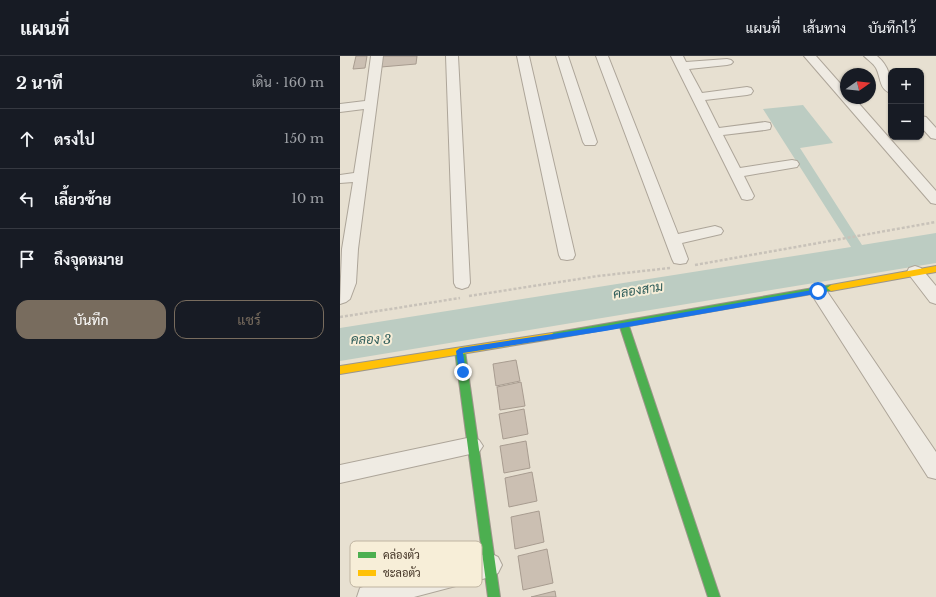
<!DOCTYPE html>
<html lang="th">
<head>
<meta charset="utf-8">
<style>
	:root { --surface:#171b24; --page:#20242c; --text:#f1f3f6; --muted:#9ea1a6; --line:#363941; --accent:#786c5e }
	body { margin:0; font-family:"Libre Baskerville",Sarabun,serif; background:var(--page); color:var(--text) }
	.controls { position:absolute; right:12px; top:12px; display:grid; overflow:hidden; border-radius:8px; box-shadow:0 1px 3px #0004 }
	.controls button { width:36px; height:36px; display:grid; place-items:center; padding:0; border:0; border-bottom:1px solid var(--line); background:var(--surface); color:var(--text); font:20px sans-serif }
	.compass { position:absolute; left:500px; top:12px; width:36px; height:36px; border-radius:50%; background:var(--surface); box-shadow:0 1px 3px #0004; rotate:76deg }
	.stop { position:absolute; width:12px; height:12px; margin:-9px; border:3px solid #1a73e8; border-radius:50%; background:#fff }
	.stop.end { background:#1a73e8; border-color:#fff; box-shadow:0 1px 4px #0008 }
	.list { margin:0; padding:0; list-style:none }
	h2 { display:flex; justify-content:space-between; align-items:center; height:52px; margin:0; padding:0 16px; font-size:17px }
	h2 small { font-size:13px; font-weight:400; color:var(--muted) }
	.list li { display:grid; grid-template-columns:26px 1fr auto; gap:12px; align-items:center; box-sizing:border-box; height:60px; padding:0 16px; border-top:1px solid var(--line) }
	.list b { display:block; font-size:15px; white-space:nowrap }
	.list em { font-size:13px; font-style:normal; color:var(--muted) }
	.actions { display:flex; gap:8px; padding:12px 16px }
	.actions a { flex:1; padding:9px 0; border:1px solid var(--accent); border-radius:12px; text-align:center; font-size:14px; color:var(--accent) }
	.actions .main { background:var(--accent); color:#fff }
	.icon { flex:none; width:22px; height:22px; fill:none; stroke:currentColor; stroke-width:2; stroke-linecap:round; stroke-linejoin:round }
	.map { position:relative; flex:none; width:596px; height:541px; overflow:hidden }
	header { display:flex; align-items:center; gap:24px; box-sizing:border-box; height:56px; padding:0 20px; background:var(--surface); border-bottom:1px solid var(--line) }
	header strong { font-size:19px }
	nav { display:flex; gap:22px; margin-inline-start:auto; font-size:14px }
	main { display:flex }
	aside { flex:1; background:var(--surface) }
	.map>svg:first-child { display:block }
</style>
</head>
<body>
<header>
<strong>แผนที่</strong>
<nav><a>แผนที่</a><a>เส้นทาง</a><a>บันทึกไว้</a></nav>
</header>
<main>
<aside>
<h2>2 นาที<small>เดิน · 160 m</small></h2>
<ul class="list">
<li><svg class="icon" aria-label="ahead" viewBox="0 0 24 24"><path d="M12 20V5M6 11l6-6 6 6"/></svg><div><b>ตรงไป</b></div><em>150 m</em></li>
<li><svg class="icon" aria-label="left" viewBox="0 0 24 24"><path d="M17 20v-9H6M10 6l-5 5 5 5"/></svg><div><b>เลี้ยวซ้าย</b></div><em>10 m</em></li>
<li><svg class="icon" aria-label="arrive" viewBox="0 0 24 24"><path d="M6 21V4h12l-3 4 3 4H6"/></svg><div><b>ถึงจุดหมาย</b></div></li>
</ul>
<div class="actions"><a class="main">บันทึก</a><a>แชร์</a></div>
</aside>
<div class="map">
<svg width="596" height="541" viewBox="0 0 596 541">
	<rect width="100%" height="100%" fill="#e7e0d1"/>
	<path fill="#bcccc2" d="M463,49L493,87L460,92L522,189L596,177V207L0,305V272L511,191L423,53Z"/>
	<path fill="#cbbfb2" stroke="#a89c90" d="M16,0H27L25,12L13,13Z
		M42,0H77L76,8L41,11Z
		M176,304L180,325L156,330L153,308Z
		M181,326L185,350L160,354L157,331Z
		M184,353L188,378L163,383L159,358Z
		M186,385L190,412L164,417L160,390Z
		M192,416L197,445L169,451L165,422Z
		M199,455L204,486L175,493L171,461Z
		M207,493L213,527L183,534L178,500Z
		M215,535L216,541H191Z"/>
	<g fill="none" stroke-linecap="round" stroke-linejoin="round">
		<g stroke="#ada599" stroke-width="2">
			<path id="street" d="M31,0H43L18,193L16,227L10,243L6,246L0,248L2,193L13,126L0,127V119L14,117L24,53L0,56V48L25,45Z
				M106,0H118L130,227L128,231L122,233L116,231L114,227Z
				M177,0H189L235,199L233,203L227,204L221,203L219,199Z
				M216,0H228L257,86L255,89H245L243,86Z
				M256,0H268L338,178L375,170L381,172L383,175L381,178L342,187L348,203L346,207L340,208L334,207L332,203Z
				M331,0H343L346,6L387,3L391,4L393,6L391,8L387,9L349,13L362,37L407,31L411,32L413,35L411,38L407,39L365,44L379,72L425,66L430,67L431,70L430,73L425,74L383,79L400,112L452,104L457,105L459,108L457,111L404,120L414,140L412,143L407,144L402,143Z
				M464,0H476L506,34V42H514L596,135V148L591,147Z
				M524,0H537C549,10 551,21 551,37C539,34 541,21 536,12C533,7 528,4 524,0Z
				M581,60L586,61L596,72V83L591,82L581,71Z
				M575,210L581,212L596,230V248L590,246L567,216L569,212Z
				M478,229L484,231L596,396V423L588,421L472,239L469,235L472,231Z
				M132,381L139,384L143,390L139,396L0,427V409Z
				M150,497L158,501L162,509L158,517L150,521L74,541H17L20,532L29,529Z"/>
		</g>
		<g stroke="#9c958a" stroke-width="2">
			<path id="fast" d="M491,229L495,232L494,234L289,270L380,541H368L280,271L212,283L207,280L212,277Z
				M120,292L123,293L125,295L160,541H148L115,295L117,293Z"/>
		</g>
		<g stroke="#9c958a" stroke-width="2">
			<path id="slow" d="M596,210V216L491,235L487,232L491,229Z
				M212,277L217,280L212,283L0,318V310Z"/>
		</g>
		<path stroke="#c8c2b9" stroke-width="2.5" stroke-dasharray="3 2" stroke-linecap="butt" d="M355,209L596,166
			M129,240L258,220L330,212
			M0,261L120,242"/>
		<use href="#street" fill="#efebe3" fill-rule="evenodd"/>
		<use href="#fast" fill="#4caf50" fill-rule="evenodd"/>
		<use href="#slow" fill="#ffc107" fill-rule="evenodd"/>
	</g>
	<path fill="#1a73e8" d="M478,233L480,234V237L265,275L123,297L126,316L123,319L119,316L116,295L120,292L265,270Z"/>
	<g text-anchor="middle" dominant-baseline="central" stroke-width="4" stroke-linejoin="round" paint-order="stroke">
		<g font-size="13" font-style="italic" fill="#2f5d5a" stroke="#f7eed8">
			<text transform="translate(298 234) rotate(-9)">คลองสาม</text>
			<text x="31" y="283">คลอง 3</text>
		</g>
	</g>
	<rect x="10" y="485" width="132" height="46" rx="6" fill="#f7eed8" stroke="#bfb4a1" stroke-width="1"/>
	<rect x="18" y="496" width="18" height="6" fill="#4caf50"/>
	<rect x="18" y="514" width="18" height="6" fill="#ffc107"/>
	<g font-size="11" fill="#3d2e20">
		<text x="43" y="503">คล่องตัว</text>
		<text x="43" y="521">ชะลอตัว</text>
	</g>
</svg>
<div class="controls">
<button>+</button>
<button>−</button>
</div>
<svg class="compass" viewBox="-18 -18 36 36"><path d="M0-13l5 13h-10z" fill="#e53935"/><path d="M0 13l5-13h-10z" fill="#9ea1a6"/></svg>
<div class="stop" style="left:478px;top:235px"></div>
<div class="stop end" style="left:123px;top:316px"></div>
</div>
</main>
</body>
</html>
